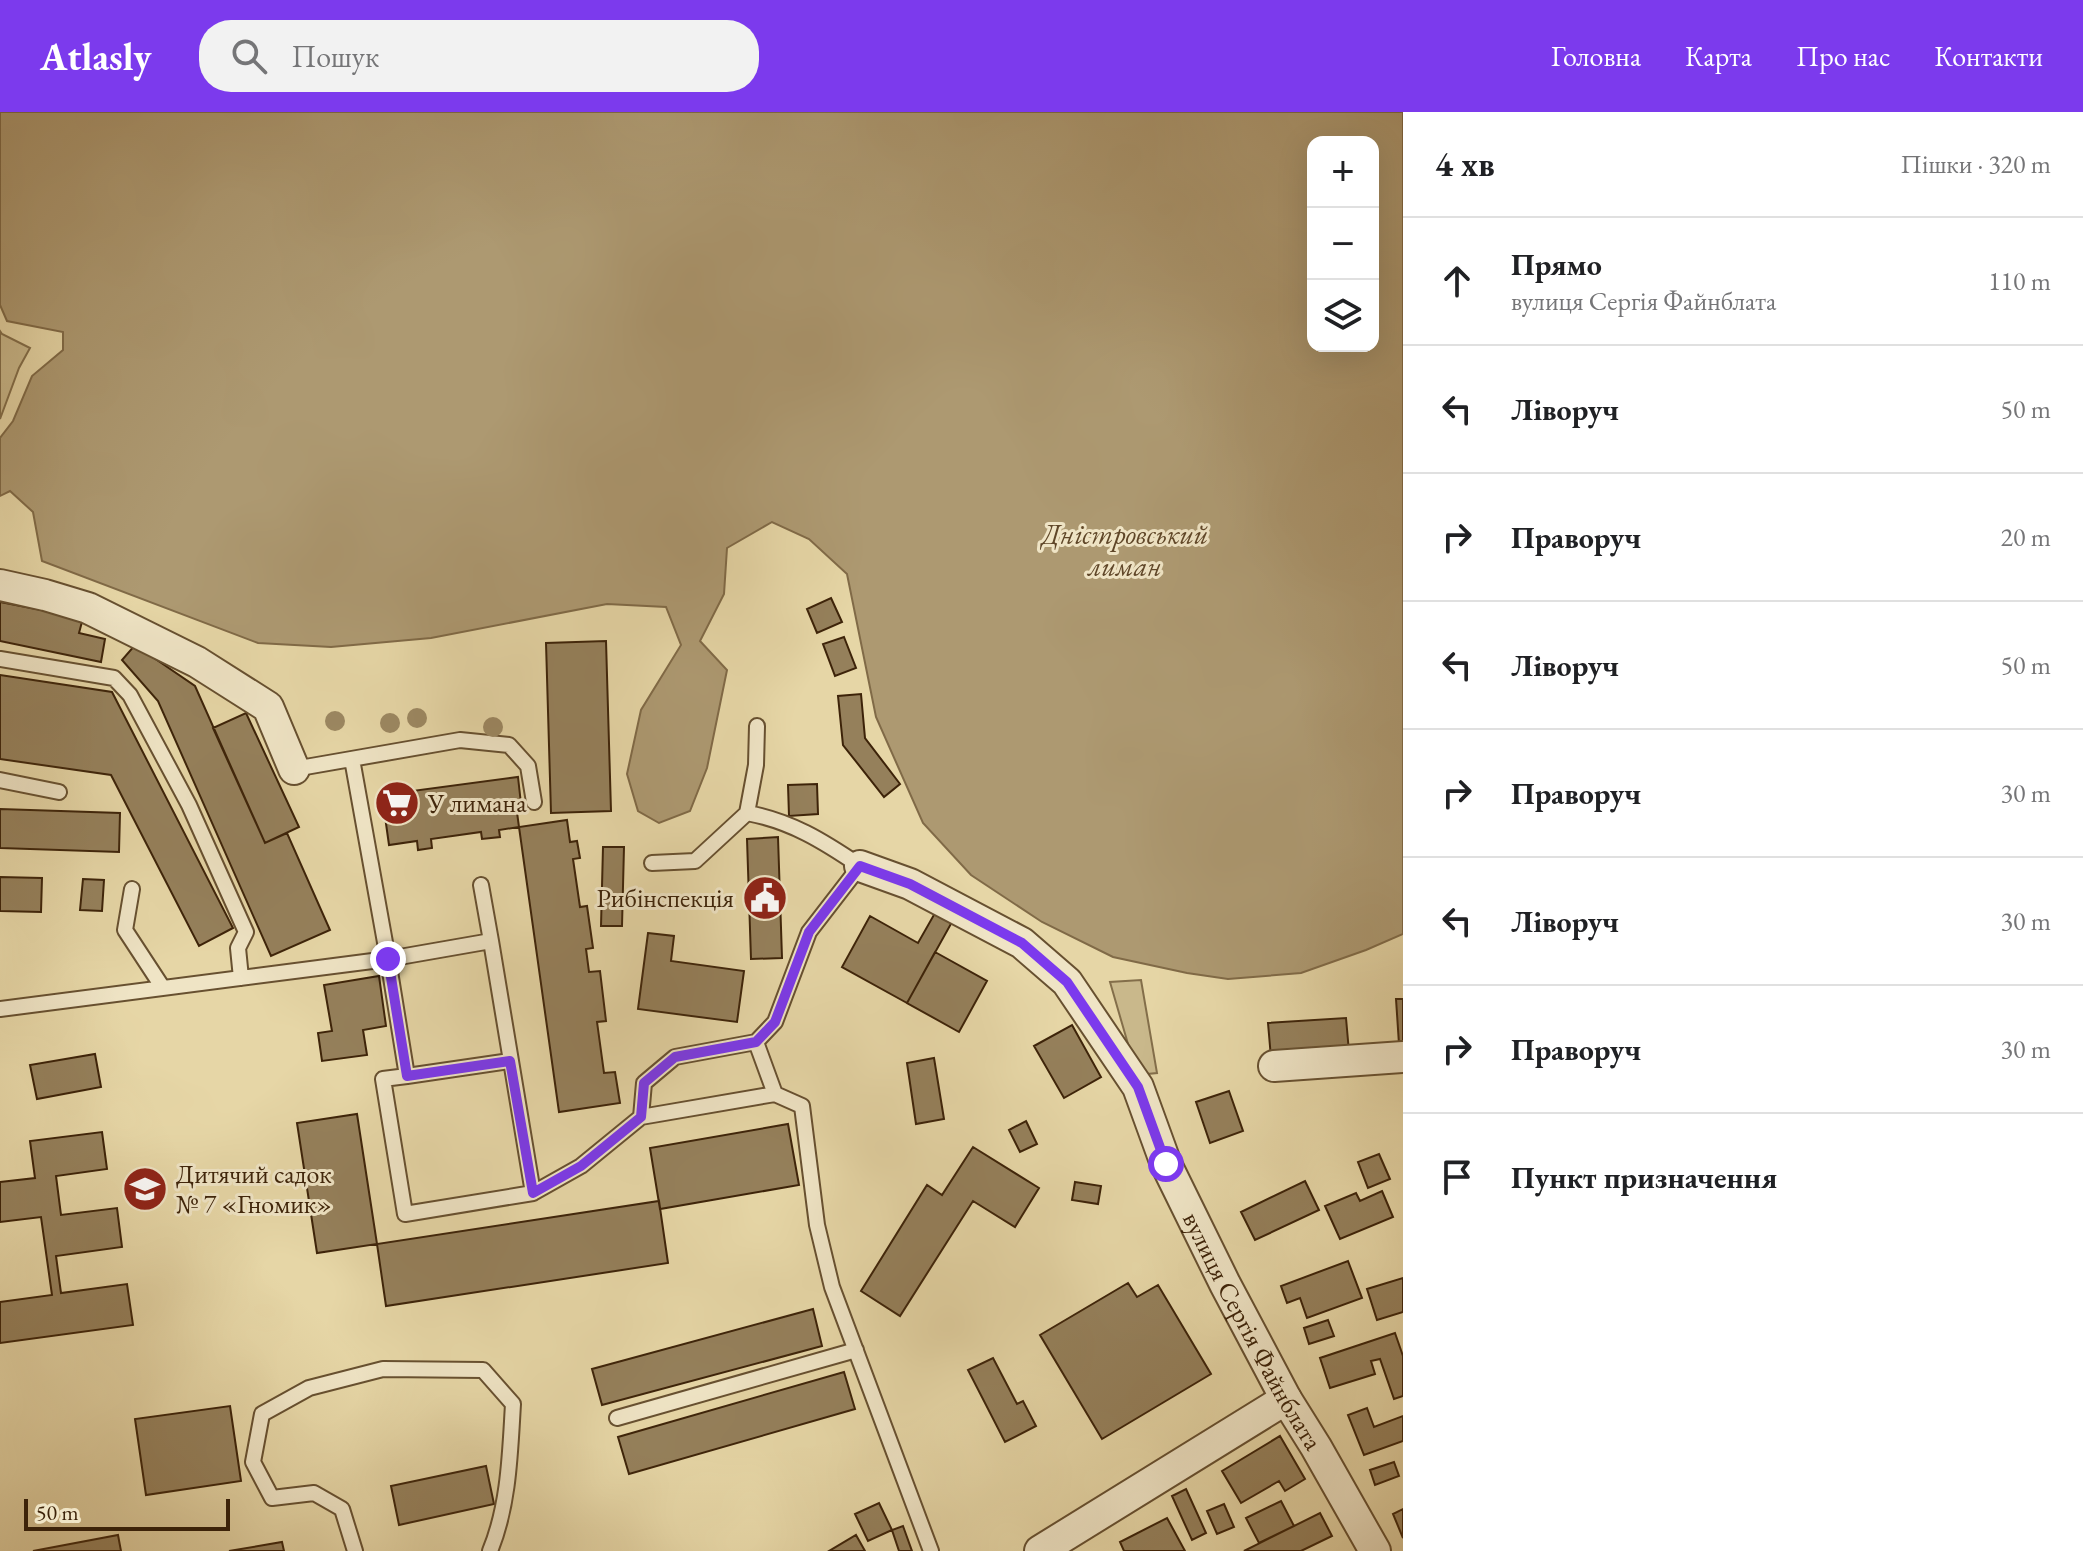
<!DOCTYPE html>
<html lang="uk">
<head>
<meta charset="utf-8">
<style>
	:root { --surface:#fff; --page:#f2f2f2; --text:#202124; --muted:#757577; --line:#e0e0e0; --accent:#7c3aed }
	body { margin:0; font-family:"EB Garamond",serif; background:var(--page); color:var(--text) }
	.controls { position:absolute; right:24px; top:24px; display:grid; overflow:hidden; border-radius:16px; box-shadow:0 8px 32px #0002 }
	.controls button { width:72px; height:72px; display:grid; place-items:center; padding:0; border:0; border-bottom:2px solid var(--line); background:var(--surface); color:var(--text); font:40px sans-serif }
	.scale { position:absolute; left:24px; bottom:20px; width:206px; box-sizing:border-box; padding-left:8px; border:4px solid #3d2309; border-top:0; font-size:22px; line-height:28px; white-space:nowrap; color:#3d2309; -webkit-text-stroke:6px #efe4c5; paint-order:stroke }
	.stop { position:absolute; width:24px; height:24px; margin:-18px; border:6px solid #7c3aed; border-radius:50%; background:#fff }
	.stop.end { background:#7c3aed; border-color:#fff; box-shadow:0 2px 8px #0008 }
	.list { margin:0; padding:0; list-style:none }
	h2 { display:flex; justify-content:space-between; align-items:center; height:104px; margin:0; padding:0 32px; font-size:34px }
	h2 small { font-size:26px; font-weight:400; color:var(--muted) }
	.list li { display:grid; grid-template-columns:52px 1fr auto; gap:24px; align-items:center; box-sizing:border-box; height:128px; padding:0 32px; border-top:2px solid var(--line) }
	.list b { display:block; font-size:30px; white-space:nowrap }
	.list p { margin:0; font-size:26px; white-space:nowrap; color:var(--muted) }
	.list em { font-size:26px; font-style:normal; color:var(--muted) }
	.icon { flex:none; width:44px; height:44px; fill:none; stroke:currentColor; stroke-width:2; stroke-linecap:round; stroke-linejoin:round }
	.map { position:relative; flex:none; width:1403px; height:1439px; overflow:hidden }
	header { display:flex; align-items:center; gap:48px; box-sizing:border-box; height:112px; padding:0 40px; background:var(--accent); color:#fff }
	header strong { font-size:38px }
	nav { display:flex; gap:44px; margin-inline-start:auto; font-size:28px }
	.search { width:560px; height:72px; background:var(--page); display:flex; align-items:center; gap:20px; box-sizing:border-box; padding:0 28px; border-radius:32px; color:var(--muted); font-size:30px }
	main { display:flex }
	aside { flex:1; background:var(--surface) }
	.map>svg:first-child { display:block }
</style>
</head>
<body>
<header>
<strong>Atlasly</strong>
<div class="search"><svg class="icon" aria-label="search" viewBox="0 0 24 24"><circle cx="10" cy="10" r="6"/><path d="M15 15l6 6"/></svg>Пошук</div>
<nav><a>Головна</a><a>Карта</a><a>Про нас</a><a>Контакти</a></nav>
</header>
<main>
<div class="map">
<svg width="1403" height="1439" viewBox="0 0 1403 1439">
	<rect width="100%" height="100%" fill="#e6d6a6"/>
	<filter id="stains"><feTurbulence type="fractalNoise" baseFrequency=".0025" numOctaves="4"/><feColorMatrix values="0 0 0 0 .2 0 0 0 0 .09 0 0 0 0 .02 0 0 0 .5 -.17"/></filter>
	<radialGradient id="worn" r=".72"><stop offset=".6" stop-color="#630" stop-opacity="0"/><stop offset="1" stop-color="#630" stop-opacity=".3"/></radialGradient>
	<path fill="#c9b88b" stroke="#836e4a" stroke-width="2" d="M0,219L2,222L30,236L19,256L0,307Z
		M1141,868L1157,961L1137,963L1110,870Z"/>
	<path fill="#ad9971" stroke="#806a47" stroke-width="2" fill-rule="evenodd" d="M0,0H1403V822L1366,838L1301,861L1228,867L1187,861L1113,845L1042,810L971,763L923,711L876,605L847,462L809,427L772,410L727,436L724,482L700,529L727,558L707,656L690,699L659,711L638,699L627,662L641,598L681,533L666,495L607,492L431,526L331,535L258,531L42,449L33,400L10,379L0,384V326L13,309L32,264L63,238V220L7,209L0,193ZM1313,30H1373V234H1313Z"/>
	<path fill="#95805b" stroke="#3d2309" stroke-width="2" d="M831,486L842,510L817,521L807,497Z
		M0,490L83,506L79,521L105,527L101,550L0,529Z
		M844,525L856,556L835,564L823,532Z
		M606,529L611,699L551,701L546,531Z
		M135,533L195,574L265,731L287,721L330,818L271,844L158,589L122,548Z
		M0,563L112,580L233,816L199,834L111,663L0,647Z
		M861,582L865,626L900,672L884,685L843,633L838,584Z
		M246,601L299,715L265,731L213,616Z
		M518,665L521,692L516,693L519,715L499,718L500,725L482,727L481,720L431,727L432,736L418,738L417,729L389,733L382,683Z
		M817,672L818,702L789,704L788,673Z
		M0,697L120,701L119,740L0,736Z
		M567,708L570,730L577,729L580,746L573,747L580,795L587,794L593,836L586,837L589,860L600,859L606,909L597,910L604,961L615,960L620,991L559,1000L519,715Z
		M778,725L782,846L751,847L747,727Z
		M603,735H624L622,814H601Z
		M0,765L42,766L41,800L0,799Z
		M83,767L104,768L102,799L80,798Z
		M935,801L952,810L907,891L842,855L870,804L918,831Z
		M648,821L674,824L671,849L744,859L737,910L638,897Z
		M935,840L987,869L959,920L907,891Z
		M379,864L386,914L363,918L367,943L322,949L318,921L332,919L324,873Z
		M1396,887H1403V932H1399Z
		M1346,906L1349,940L1271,946L1268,911Z
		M1072,913L1101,965L1064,986L1034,934Z
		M95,942L101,975L37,987L30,953Z
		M934,946L944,1007L916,1012L907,951Z
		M1229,979L1243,1019L1210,1031L1196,990Z
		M357,1002L377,1132L317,1141L297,1011Z
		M1026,1009L1037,1032L1020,1040L1009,1018Z
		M788,1012L799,1073L660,1097L650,1036Z
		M102,1020L107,1057L56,1064L61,1103L117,1096L122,1135L56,1144L61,1181L127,1172L133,1213L0,1231V1190L52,1183L41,1105L0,1110V1070L35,1066L30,1029Z
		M973,1035L1039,1076L1015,1115L973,1089L900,1204L861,1179L927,1073L942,1083Z
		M1379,1042L1390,1067L1368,1076L1358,1050Z
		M1305,1069L1319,1098L1255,1128L1241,1100Z
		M1075,1070L1101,1074L1098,1092L1072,1088Z
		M1382,1079L1393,1105L1340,1127L1325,1094L1356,1081L1360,1089Z
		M659,1089L668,1151L386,1194L377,1132Z
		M1348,1149L1362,1186L1307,1206L1300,1186L1287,1191L1281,1174Z
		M1403,1166V1200L1377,1208L1367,1177Z
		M1128,1171L1137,1185L1158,1173L1211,1262L1102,1327L1040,1223Z
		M813,1197L822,1234L602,1293L592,1257Z
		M1328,1208L1334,1224L1309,1232L1304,1216Z
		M1395,1221L1403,1244V1284L1394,1287L1380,1247L1371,1249L1375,1262L1330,1276L1320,1246Z
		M993,1246L1017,1292L1023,1289L1036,1314L1005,1330L968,1258Z
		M844,1260L855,1297L629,1362L618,1325Z
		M230,1294L241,1369L146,1383L135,1307Z
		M1367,1296L1374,1315L1403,1304V1329L1364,1343L1348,1303Z
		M1280,1324L1305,1367L1285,1379L1279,1369L1241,1391L1222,1359Z
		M1394,1350L1399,1364L1375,1373L1370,1358Z
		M486,1354L494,1392L399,1413L391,1374Z
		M1186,1377L1206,1421L1192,1428L1172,1384Z
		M1281,1389L1294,1414L1259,1431L1246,1406Z
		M879,1391L892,1418L868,1429L855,1402Z
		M1224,1392L1234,1415L1217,1422L1207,1399Z
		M1403,1397V1426L1393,1402Z
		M1320,1401L1332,1424L1301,1439H1244Z
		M1167,1406L1185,1439H1124L1120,1430Z
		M903,1414L912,1439H899L892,1418Z
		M118,1423L121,1439H33Z
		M856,1423L865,1439H829Z
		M282,1430L284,1439H229Z"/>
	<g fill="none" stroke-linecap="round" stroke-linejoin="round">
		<g stroke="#675030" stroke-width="18">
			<path id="service" d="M0,547L114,566L130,583L189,693L246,820L238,836L241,866
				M294,657L460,628L509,633L528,654L534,690
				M0,668L59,680
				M747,701L756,653L757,614
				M481,773L491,829L388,847L407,964L383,967L405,1102L533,1081L581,1054L641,1005L775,982L802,994L817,1113L832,1175L931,1439
				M132,777L125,818L163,876
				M491,829L533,1081
				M0,897L388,847L352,647
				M756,930L775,982
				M407,964L510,949
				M641,1005L644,971L675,945L756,930L775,910L809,820L860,754C823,729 791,709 747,701L695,749L652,751
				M617,1306L856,1238
				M355,1439L342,1397L314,1381L272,1386L253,1350L262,1302L309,1276L383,1257L483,1258L513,1292C510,1341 509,1393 490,1439"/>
		</g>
		<g stroke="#675030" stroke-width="34">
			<g id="minor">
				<path d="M0,473L45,483L88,496L197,550L268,595L294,657"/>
				<path id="s1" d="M860,754L910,772L1022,831L1067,870L1138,975L1166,1052L1225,1172L1286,1287L1316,1335L1375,1439"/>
				<path d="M1274,954L1403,945"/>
				<path d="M1040,1439L1286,1287"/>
			</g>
		</g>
		<use href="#service" stroke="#efe4c5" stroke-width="14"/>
		<use href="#minor" stroke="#efe4c5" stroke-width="30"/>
	</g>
	<g fill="#9c8862">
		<circle cx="417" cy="606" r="10"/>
		<circle cx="335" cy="609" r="10"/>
		<circle cx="390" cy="611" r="10"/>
		<circle cx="493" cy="615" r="10"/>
	</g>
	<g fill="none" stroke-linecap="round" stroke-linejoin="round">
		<path stroke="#7c3aed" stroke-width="10" d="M388,847L407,964L510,949L533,1081L581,1054L641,1005L644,971L675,945L756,930L775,910L809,820L860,754L910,772L1022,831L1067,870L1138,975L1166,1052"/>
	</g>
	<defs>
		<g id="supermarket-disc" transform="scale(2.3)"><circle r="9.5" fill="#8f2418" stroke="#efe4c5"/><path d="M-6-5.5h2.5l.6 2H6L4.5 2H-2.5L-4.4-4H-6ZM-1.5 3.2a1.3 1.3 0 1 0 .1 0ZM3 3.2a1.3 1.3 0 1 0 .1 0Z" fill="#fff"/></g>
		<g id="civic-disc" transform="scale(2.3)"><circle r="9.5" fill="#8f2418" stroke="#efe4c5"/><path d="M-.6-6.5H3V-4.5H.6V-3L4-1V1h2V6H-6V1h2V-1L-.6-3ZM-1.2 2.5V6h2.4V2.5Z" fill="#fff"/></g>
		<g id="school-disc" transform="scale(2.3)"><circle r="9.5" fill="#8f2418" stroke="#efe4c5"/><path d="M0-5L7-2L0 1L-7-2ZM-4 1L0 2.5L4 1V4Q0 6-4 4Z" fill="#fff"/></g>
	</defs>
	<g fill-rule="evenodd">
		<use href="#supermarket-disc" x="397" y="691"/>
		<use href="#civic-disc" x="765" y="786"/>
		<use href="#school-disc" x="145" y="1077"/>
	</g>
	<g text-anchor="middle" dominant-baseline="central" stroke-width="6" stroke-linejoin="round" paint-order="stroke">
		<g font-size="26" fill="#3d2309" stroke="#efe4c5" text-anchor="start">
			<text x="428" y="691">У лимана</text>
			<text x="734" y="786" text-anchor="end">Рибінспекція</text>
			<text x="176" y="1062">Дитячий садок<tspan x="176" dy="30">№ 7 «Гномик»</tspan></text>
		</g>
		<g font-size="26" fill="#3d2309" stroke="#efe4c5">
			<text stroke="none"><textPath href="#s1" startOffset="636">вулиця Сергія Файнблата</textPath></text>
		</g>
		<g font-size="28" font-style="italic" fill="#5f4628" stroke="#efe4c5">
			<text x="1125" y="422">Дністровський<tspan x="1125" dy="32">лиман</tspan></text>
		</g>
	</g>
	<rect width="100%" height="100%" filter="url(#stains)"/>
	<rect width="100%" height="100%" fill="url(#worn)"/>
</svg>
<div class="controls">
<button>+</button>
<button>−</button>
<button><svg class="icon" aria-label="layers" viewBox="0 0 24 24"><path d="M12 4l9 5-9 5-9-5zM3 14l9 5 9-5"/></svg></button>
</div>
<div class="scale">50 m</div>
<div class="stop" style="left:1166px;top:1052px"></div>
<div class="stop end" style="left:388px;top:847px"></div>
</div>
<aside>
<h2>4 хв<small>Пішки · 320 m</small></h2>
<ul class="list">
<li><svg class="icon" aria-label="ahead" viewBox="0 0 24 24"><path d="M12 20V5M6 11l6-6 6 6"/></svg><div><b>Прямо</b><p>вулиця Сергія Файнблата</p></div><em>110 m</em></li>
<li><svg class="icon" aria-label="left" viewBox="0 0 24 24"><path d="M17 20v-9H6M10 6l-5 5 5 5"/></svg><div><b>Ліворуч</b></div><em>50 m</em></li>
<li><svg class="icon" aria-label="right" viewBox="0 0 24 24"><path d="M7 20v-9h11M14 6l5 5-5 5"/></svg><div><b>Праворуч</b></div><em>20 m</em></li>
<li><svg class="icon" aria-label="left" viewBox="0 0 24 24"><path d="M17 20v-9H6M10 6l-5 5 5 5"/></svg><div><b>Ліворуч</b></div><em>50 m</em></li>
<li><svg class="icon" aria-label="right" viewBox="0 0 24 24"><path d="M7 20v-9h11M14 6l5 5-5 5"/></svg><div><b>Праворуч</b></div><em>30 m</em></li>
<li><svg class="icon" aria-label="left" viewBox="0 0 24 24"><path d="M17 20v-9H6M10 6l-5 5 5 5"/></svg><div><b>Ліворуч</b></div><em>30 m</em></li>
<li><svg class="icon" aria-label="right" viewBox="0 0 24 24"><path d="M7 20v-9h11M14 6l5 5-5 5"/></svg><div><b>Праворуч</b></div><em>30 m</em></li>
<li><svg class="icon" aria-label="arrive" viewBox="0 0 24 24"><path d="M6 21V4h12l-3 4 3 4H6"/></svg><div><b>Пункт призначення</b></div></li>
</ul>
</aside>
</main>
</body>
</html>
